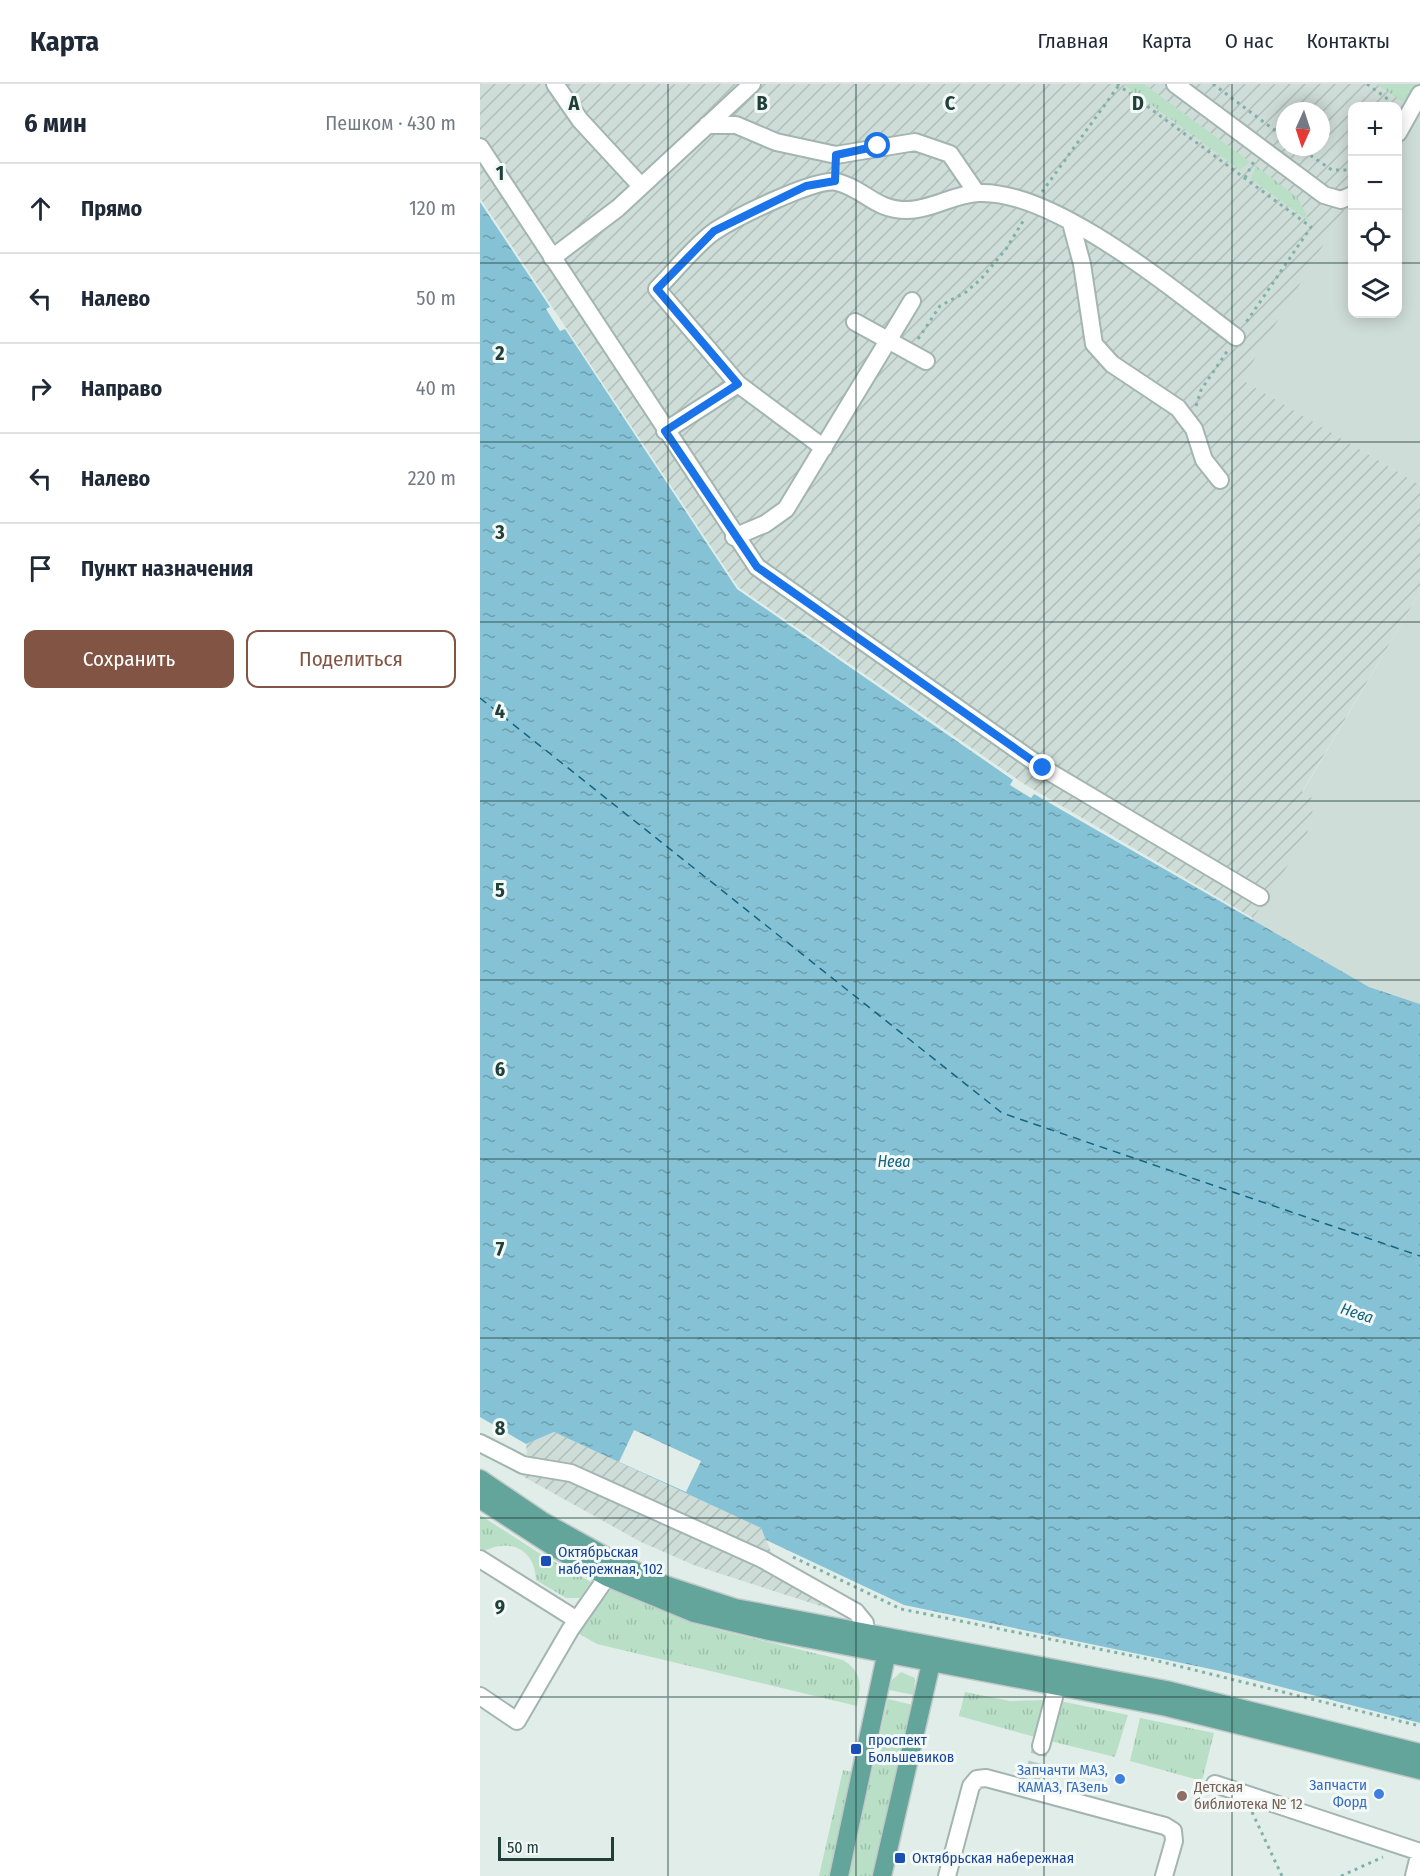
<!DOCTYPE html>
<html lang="ru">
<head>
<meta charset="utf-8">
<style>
	:root { --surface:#fff; --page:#f6f6f7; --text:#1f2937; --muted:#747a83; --line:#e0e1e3; --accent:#825443 }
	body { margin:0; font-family:"Fira Sans Condensed",sans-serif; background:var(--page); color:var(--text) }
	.controls { position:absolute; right:18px; top:18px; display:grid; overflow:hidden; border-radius:12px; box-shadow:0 3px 15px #0003 }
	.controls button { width:54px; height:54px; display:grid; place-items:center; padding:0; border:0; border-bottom:2px solid var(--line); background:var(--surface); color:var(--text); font:30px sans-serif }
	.compass { position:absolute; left:796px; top:18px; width:54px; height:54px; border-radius:50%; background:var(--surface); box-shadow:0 3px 15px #0003; rotate:183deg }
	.scale { position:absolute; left:18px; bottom:15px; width:116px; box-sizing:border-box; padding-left:6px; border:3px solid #203f39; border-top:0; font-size:16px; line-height:21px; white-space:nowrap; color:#203f39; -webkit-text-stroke:4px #f2f9f6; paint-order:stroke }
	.stop { position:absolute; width:18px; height:18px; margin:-14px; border:4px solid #1a73e8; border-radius:50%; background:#fff }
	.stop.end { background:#1a73e8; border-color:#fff; box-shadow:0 2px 6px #0008 }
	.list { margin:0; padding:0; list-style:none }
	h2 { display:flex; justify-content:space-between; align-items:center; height:78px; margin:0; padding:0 24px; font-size:26px }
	h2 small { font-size:20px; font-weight:400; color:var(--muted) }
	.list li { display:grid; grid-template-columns:39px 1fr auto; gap:18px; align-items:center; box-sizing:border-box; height:90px; padding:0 24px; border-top:2px solid var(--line) }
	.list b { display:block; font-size:22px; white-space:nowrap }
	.list em { font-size:20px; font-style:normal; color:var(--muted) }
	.actions { display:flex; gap:12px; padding:18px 24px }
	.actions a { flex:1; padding:14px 0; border:2px solid var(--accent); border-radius:12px; text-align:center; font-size:21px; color:var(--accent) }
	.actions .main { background:var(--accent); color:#fff }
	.icon { flex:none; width:33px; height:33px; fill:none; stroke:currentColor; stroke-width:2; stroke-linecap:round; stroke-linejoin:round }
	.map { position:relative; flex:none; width:940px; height:1792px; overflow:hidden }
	header { display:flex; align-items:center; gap:36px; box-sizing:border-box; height:84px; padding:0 30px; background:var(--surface); border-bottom:2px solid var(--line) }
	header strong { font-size:28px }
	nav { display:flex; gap:33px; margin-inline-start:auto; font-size:21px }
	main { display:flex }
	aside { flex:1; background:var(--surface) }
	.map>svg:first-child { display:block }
</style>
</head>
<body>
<header>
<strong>Карта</strong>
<nav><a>Главная</a><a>Карта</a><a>О нас</a><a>Контакты</a></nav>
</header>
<main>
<aside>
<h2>6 мин<small>Пешком · 430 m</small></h2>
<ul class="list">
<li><svg class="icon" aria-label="ahead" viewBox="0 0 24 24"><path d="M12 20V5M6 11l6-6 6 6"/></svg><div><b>Прямо</b></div><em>120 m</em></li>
<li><svg class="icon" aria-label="left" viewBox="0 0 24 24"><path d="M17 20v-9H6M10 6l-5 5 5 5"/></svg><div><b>Налево</b></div><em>50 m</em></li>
<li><svg class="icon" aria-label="right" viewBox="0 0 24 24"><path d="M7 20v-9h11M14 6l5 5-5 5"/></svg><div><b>Направо</b></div><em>40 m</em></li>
<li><svg class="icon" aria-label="left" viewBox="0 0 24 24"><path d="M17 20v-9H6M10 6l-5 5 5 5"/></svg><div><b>Налево</b></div><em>220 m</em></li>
<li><svg class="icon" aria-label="arrive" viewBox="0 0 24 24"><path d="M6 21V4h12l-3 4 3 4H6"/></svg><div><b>Пункт назначения</b></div></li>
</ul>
<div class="actions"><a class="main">Сохранить</a><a>Поделиться</a></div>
</aside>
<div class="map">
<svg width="940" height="1792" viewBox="0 0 940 1792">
	<defs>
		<pattern id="industrial-furrows" width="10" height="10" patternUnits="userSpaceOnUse" patternTransform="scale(1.5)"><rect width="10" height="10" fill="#cfddd8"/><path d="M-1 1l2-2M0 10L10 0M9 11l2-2" fill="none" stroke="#b1bfba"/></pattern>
		<pattern id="grass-tufts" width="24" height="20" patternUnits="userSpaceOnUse" patternTransform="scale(1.5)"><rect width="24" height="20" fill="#b9dfc6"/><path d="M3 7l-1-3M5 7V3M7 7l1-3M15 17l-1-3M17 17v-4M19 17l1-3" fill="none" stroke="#9fc0ab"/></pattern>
		<pattern id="water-ripples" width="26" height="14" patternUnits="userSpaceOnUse" patternTransform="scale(1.5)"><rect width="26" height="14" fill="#86c2d5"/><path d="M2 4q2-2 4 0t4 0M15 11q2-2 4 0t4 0" fill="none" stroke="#6d9fae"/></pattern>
	</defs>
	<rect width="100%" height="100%" fill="#e1ede9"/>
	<path fill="#cfddd8" d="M940,2V401L761,296L872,113V230H918V39Z
		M940,508V920L889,903L771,837L822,709Z"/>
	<path fill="url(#industrial-furrows)" fill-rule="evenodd" d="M0,0H940L918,39V22H872V113L762,296L940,401V508L822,708L835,716L826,754L773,834L544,700L258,503L0,114ZM805,27H841V63H805Z
		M74,1348L281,1444L293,1472L356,1517L353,1526L216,1482L161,1458L37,1389L47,1373L46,1360Z"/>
	<path fill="url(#grass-tufts)" d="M643,0H664L770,78L760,86Z
		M896,0H936L928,14L922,17Z
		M776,82L817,113L830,138L771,95Z
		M0,1431L62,1471L59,1476L68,1481L71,1476L111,1498L100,1514H86L56,1496C55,1465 30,1454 4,1467L0,1464Z
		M131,1506L214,1540L363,1576C383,1588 381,1602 377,1622L117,1560L96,1548Z
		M421,1588L435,1594L434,1611L409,1606L412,1596Z
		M485,1608L530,1617L566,1616L555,1653L479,1632Z
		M408,1615L433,1621L394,1792H369Z
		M580,1617L648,1631L635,1673L570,1657Z
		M660,1634L734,1649L722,1697L650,1677Z
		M363,1686L372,1688L349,1792H339Z"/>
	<path fill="url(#water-ripples)" d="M0,118L70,223L66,225L80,247L85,245L257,505L533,696L530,701L551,714L554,710L889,903L940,920V1639L740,1587L424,1521L286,1456L281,1444L74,1348L46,1360L0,1333Z"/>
	<path fill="#e1ede9" d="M154,1346L221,1377L206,1408L139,1378Z"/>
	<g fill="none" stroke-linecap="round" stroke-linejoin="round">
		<path stroke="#16647f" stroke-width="1.5" stroke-dasharray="8 6" stroke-linecap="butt" d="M0,614L522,1029L940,1172"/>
		<path stroke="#bacac6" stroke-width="16" stroke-dasharray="16 8" stroke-linecap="butt" d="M552,1694L561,1662"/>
		<g stroke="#a3b5b1" stroke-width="20">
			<path id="minor" d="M75,0L100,36L161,102
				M695,0L844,111L861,116L872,111
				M227,41H256L296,58L356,71L435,58L470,70L496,108
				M918,49L940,10
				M0,63L277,483L563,684L780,813
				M591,139L602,180L614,260L632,280L698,324L714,345L724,376L740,396
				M72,174L138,124L272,0
				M375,238L446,277
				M185,347L258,300
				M344,364L258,300L177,205C194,188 216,160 235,147C255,134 336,93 357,98C385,105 394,126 427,126C451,126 474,110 498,109C574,105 696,208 756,253
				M254,453L285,440L306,425L432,217
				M0,1359L43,1381L91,1389L282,1475L376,1528L385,1539L384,1548
				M0,1475L97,1536
				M0,1612L37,1637L90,1546L127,1493
				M561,1662L577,1602
				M735,1700L940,1768
				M467,1792L491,1702L497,1695L506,1694L685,1742L693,1747L694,1757L684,1792
				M934,1792L940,1768"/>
		</g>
		<g stroke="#c1c9c8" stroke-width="21">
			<path id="major" d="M0,1395L62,1437L134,1477L185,1501L255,1524L686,1606L940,1669
				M0,1415L77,1465L127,1493L214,1529L289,1547L687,1623L940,1686
				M359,1792L409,1558
				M402,1792L454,1566"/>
		</g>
		<path stroke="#80b2a7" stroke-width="3" stroke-dasharray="3 4.5" stroke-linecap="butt" d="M637,0L831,143L765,240
			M733,0L805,54
			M887,0L909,16
			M818,63L852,86H872
			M765,94L774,77
			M562,108L639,1
			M438,255L460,222L486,208L501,195L526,165L545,134
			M716,322L721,306L748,266
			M313,1473L421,1525L678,1577L940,1642
			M772,1728L802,1792
			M861,1792L903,1773"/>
		<use href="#minor" stroke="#fff" stroke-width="16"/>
		<use href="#major" stroke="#63a59a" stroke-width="18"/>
	</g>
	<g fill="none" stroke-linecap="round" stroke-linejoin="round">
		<path stroke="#1a73e8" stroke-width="8" d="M398,62L356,71L355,97L326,102L234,147L177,205L258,300L185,347L277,483L563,684"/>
	</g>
	<path fill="none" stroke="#203f39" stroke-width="1.5" stroke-opacity="0.55" d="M188,0V1792M376,0V1792M564,0V1792M752,0V1792M0,179H872M918,179H940M0,358H940M0,538H940M0,717H940M0,896H940M0,1075H940M0,1254H940M0,1434H940M0,1613H940"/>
	<g fill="#1a4fb4" stroke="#f2f9f6" stroke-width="2">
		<rect x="60" y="1471" width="12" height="12" rx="3"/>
		<rect x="370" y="1659" width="12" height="12" rx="3"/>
		<rect x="414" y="1768" width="12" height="12" rx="3"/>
	</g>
	<g fill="#3f7fe0" stroke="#f2f9f6" stroke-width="2">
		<circle cx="640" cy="1695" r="6"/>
		<circle cx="899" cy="1710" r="6"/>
	</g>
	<circle fill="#8d6e63" stroke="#f2f9f6" stroke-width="2" cx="702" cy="1712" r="6"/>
	<g text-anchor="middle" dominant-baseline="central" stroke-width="6" stroke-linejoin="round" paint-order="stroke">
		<g font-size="15" fill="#164399" stroke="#f2f9f6" text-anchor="start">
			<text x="78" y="1468">Октябрьская<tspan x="78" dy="17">набережная, 102</tspan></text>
			<text x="388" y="1656">проспект<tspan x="388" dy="17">Большевиков</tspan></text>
			<text x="432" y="1774">Октябрьская набережная</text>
		</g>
		<g font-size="15" fill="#366cbe" stroke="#f2f9f6" text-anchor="end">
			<text x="628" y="1686">Запчачти МАЗ,<tspan x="628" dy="17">КАМАЗ, ГАЗель</tspan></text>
			<text x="887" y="1701">Запчасти<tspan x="887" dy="17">Форд</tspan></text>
		</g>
		<g font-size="15" fill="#785e54" stroke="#f2f9f6" text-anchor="start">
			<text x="714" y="1703">Детская<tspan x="714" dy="17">библиотека № 12</tspan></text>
		</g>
		<g font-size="16" font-style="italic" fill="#16647f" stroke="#f2f9f6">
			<text x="414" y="1077">Нева</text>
			<text transform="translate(877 1229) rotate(18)">Нева</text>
		</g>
	</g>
	<g font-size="20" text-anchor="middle" font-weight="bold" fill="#203f39" stroke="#f2f9f6" stroke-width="6" stroke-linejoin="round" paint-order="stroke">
		<text x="94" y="26">A</text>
		<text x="282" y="26">B</text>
		<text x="470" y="26">C</text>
		<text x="658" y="26">D</text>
		<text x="20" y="96">1</text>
		<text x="20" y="276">2</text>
		<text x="20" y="455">3</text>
		<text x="20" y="634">4</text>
		<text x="20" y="813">5</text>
		<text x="20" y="992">6</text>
		<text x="20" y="1172">7</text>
		<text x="20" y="1351">8</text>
		<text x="20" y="1530">9</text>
	</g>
</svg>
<div class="controls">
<button>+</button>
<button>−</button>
<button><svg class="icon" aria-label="locate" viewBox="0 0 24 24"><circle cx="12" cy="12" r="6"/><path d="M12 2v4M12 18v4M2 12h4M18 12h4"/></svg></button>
<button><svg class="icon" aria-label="layers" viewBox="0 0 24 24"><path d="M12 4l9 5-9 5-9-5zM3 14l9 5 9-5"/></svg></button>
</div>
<svg class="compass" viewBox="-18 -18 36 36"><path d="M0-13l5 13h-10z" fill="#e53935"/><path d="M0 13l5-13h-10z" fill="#747a83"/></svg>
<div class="scale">50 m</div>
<div class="stop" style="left:398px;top:62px"></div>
<div class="stop end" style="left:563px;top:684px"></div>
</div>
</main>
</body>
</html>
